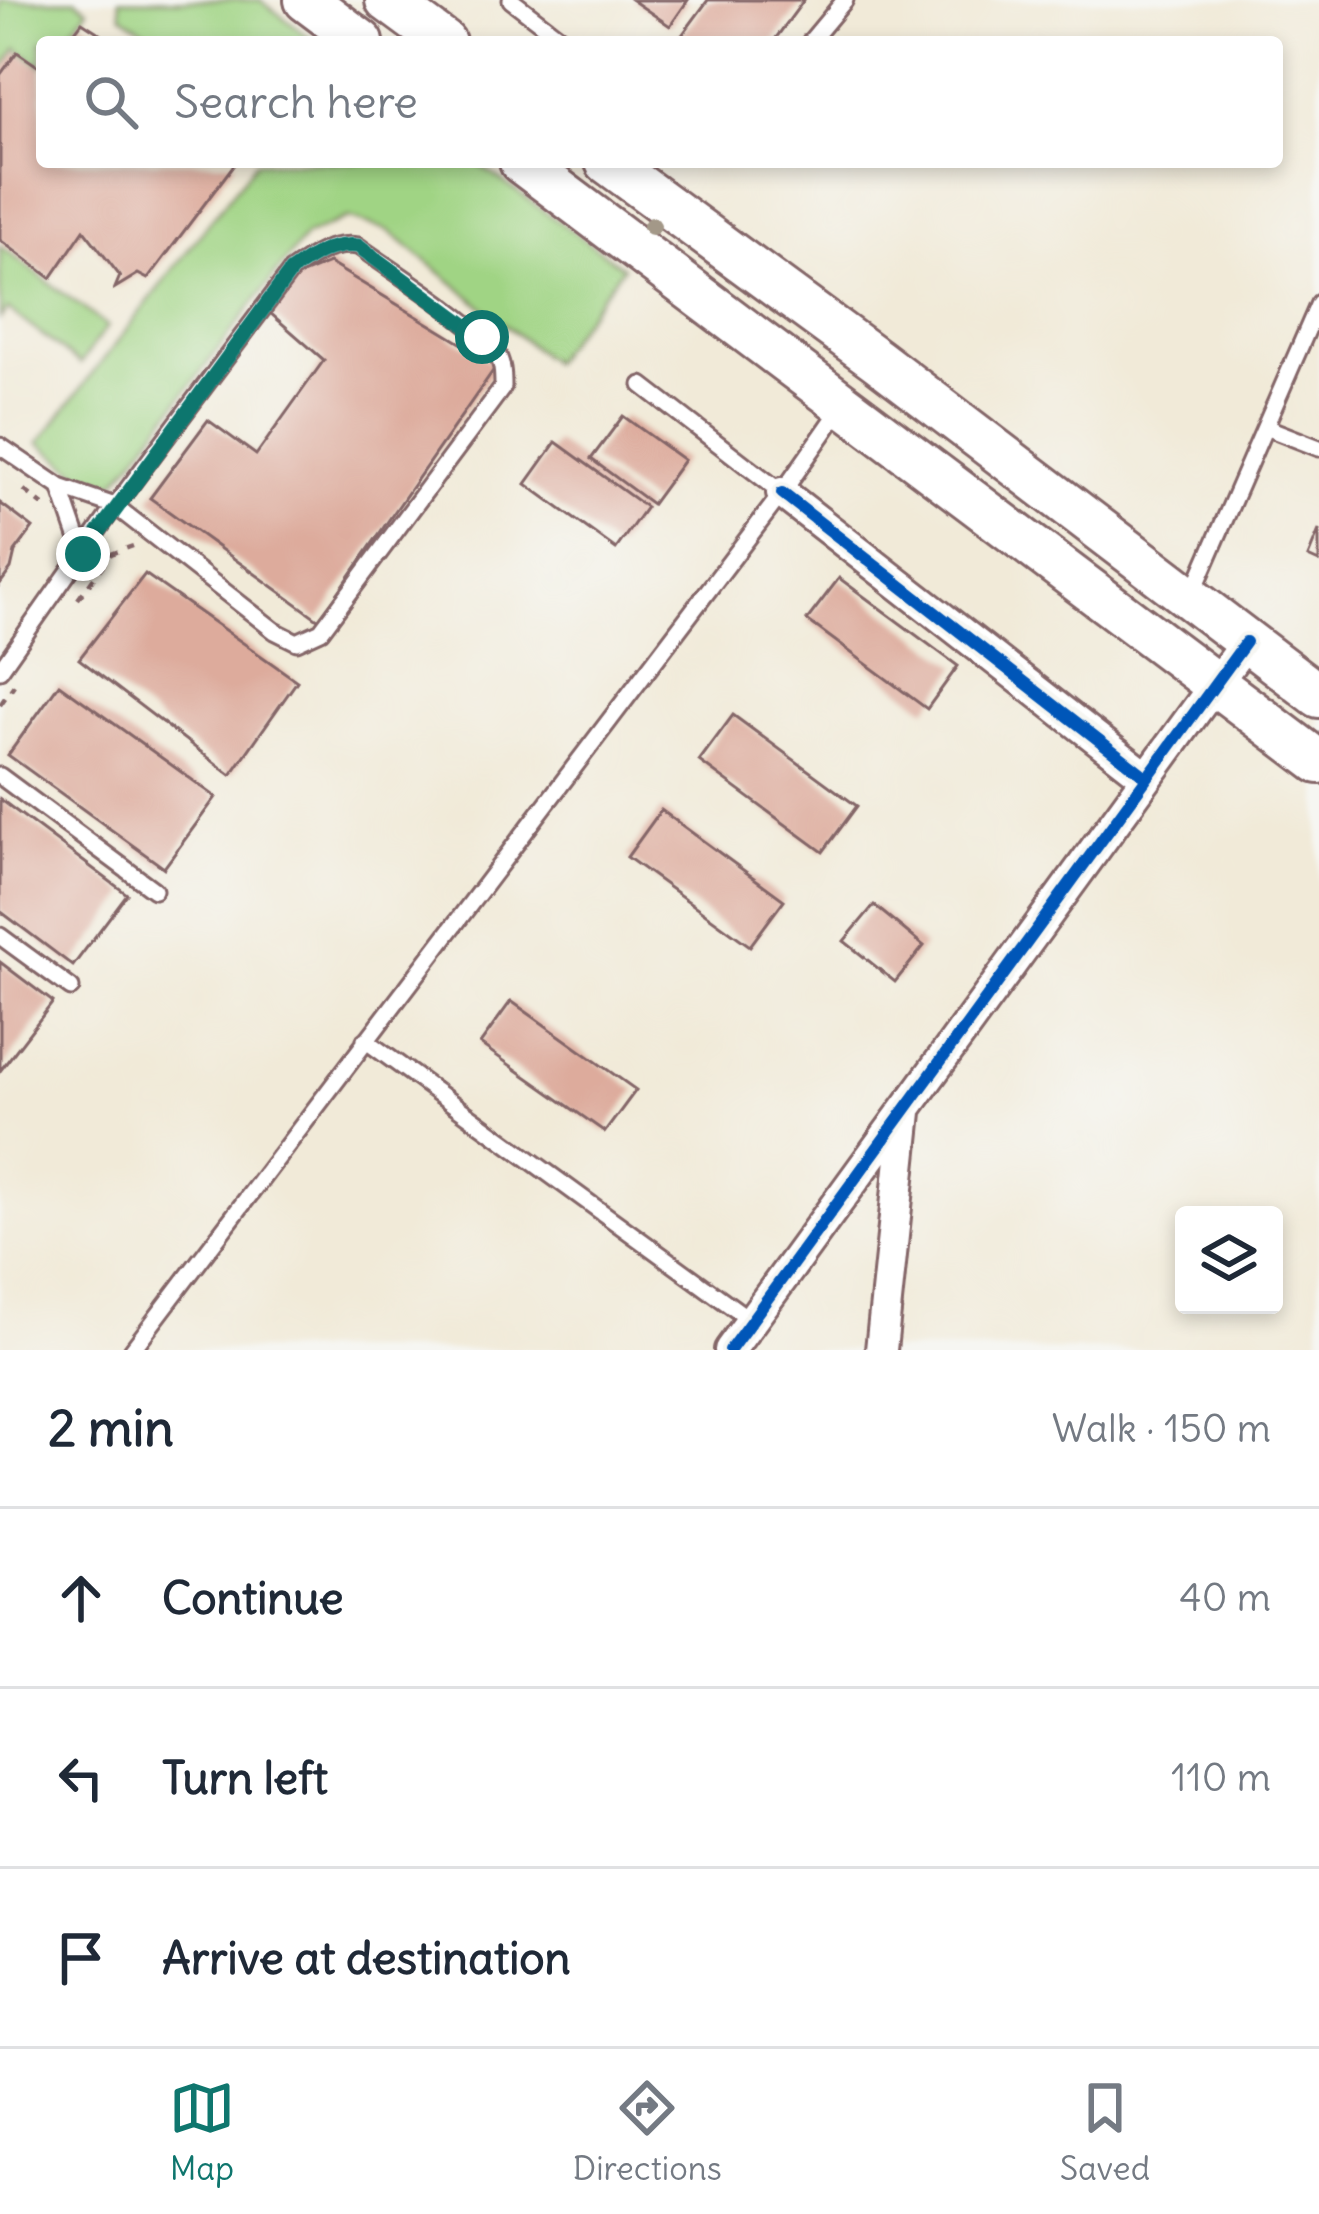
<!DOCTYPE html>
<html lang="en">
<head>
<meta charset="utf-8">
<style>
	:root { --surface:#fff; --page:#f6f6f7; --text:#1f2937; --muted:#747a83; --line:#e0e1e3; --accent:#0f766e }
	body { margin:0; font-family:Delius,sans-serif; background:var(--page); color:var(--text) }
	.controls { position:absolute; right:36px; bottom:36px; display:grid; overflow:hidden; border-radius:12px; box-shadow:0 6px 18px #0003 }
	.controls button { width:108px; height:108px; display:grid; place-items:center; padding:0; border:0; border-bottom:3px solid var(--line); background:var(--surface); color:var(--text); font:60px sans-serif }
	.stop { position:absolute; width:36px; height:36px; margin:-27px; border:9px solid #0f766e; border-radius:50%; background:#fff }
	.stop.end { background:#0f766e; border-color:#fff; box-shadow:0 3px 12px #0008 }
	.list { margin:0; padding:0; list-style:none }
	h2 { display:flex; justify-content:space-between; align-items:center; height:156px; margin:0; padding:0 48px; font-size:51px }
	h2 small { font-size:39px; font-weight:400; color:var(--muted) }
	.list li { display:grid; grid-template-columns:78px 1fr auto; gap:36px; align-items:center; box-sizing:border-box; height:180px; padding:0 48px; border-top:3px solid var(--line) }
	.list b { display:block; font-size:45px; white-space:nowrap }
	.list em { font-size:39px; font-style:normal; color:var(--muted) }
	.icon { flex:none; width:66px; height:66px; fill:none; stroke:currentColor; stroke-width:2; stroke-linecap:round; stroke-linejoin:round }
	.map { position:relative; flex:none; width:1319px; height:1350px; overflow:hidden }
	.search { position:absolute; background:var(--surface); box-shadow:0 6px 18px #0003; left:36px; right:36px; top:36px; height:132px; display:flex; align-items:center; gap:30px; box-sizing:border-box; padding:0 42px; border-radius:12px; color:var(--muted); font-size:45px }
	.sheet { height:696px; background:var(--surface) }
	nav { display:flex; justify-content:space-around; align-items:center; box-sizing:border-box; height:168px; border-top:3px solid var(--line); background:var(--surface); font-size:33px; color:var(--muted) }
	nav a { display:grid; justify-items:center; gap:6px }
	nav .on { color:var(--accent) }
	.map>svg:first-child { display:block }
</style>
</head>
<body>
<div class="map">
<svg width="1319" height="1350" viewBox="0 0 1319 1350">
	<rect width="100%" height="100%" fill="#f6f6f2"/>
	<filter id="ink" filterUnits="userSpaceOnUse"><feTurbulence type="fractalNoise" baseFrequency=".00833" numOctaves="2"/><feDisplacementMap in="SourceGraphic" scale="24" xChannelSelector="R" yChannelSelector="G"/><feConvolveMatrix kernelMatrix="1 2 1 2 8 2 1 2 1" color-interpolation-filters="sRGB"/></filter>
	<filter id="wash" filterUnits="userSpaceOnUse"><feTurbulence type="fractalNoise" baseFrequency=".004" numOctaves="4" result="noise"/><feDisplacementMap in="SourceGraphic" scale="48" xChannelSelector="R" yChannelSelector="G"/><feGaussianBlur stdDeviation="2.7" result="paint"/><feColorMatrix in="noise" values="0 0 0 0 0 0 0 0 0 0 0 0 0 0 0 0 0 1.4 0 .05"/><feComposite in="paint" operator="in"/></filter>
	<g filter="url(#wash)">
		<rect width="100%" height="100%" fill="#f1ead8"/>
		<path fill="#a0d484" stroke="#757a58" stroke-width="3" d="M0,0H76L88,9L63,42H42V66L17,48L0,71Z
			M119,0H260L316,42H161L121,15Z
			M256,162H475L623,267L551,362L388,230L347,218L305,236L131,463L117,480L99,488L39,443Z
			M0,246L107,326L80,364L8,309L0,318Z"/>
		<g id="blocks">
			<path fill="#ddab9c" d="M632,0H688L670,26Z
				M708,0H804L773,42H677Z
				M82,22L113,42H67Z
				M17,52L42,69V162H236L148,279L138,274L115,288L120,276L84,230L51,278L0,240V75Z
				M329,263L497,365L319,620L150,498L208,420L256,455L324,360L270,313L290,279Z
				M623,416L684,460L652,504L591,459Z
				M556,442L646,507L616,549L526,484Z
				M0,503L33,528L15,552L11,569L0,584Z
				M1319,530V562L1308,557Z
				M145,574L297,681L231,775L79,659Z
				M839,578L958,666L927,709L807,620Z
				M59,684L216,797L164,868L8,755Z
				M733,715L857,806L823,852L699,761Z
				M0,799L127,894L73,966L0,911Z
				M661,810L784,900L750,946L627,857Z
				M874,905L924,946L895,982L844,941Z
				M0,962L53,1002L0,1071Z
				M511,1001L636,1090L605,1132L480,1044Z"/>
		</g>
	</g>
	<g filter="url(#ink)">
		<use href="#blocks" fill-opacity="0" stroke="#846668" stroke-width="3"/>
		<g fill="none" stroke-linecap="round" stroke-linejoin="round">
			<g stroke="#846668" stroke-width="21">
				<path id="service" d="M511,0L566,42
					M810,42L845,0
					M642,385L782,493
					M1265,427L1319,448
					M0,446L60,487L115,506L275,631L297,642L321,631L503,387C503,374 503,362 495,351C474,322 391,270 358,246C331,242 312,256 291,271L115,506L0,670
					M60,487L83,554
					M1191,597L1319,303
					M0,776L154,890
					M0,936L71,988
					M365,1040L753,1322
					M132,1350L782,493L842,407"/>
			</g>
			<g stroke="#846668" stroke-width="36">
				<path id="minor" d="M782,493L1145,776
					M730,1350L1246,642
					M881,1350L906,1112"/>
			</g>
			<g stroke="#846668" stroke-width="48">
				<path id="secondary" d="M306,0L362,42
					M387,0L444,42
					M521,162L1319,762
					M607,162L877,360L1319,696"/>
			</g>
			<path stroke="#846668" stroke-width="4.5" stroke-dasharray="9 9" stroke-linecap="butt" d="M24,490L43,505
				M78,599L111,554L133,546
				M0,705L14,685"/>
			<use href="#service" stroke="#fff" stroke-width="15"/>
			<use href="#minor" stroke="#fff" stroke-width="30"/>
			<use href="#secondary" stroke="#fff" stroke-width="42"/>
			<g stroke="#f6f6f2" stroke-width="20">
				<path id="cycleway" d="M782,493L1145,776
					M730,1350L1246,642"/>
			</g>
			<use href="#cycleway" stroke="#0057b8" stroke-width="12"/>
		</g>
		<circle fill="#a39888" cx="652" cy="226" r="9"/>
	</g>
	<g fill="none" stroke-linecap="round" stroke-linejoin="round" filter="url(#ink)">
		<path stroke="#0f766e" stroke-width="15" d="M83,554L291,271C312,256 331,243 358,246L482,337"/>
	</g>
</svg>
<div class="controls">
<button><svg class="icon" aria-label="layers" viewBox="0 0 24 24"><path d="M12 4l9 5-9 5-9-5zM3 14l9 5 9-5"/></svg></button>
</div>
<div class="stop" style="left:482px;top:337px"></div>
<div class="stop end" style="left:83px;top:554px"></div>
<div class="search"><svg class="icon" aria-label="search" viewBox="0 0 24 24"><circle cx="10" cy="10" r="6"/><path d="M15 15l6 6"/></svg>Search here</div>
</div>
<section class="sheet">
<h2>2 min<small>Walk · 150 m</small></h2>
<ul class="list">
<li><svg class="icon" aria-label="ahead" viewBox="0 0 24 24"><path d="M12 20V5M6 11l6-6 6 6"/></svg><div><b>Continue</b></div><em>40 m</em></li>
<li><svg class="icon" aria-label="left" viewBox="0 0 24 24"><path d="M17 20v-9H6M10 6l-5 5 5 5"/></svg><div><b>Turn left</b></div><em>110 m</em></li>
<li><svg class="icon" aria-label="arrive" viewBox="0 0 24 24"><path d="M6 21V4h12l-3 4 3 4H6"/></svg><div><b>Arrive at destination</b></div></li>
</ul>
</section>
<nav>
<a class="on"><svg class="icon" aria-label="map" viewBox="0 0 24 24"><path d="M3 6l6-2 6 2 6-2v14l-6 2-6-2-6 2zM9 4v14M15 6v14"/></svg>Map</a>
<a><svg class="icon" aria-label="directions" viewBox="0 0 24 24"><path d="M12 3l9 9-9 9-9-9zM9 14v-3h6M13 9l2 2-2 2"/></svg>Directions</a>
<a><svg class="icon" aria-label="saved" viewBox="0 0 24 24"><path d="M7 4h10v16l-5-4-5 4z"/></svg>Saved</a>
</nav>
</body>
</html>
